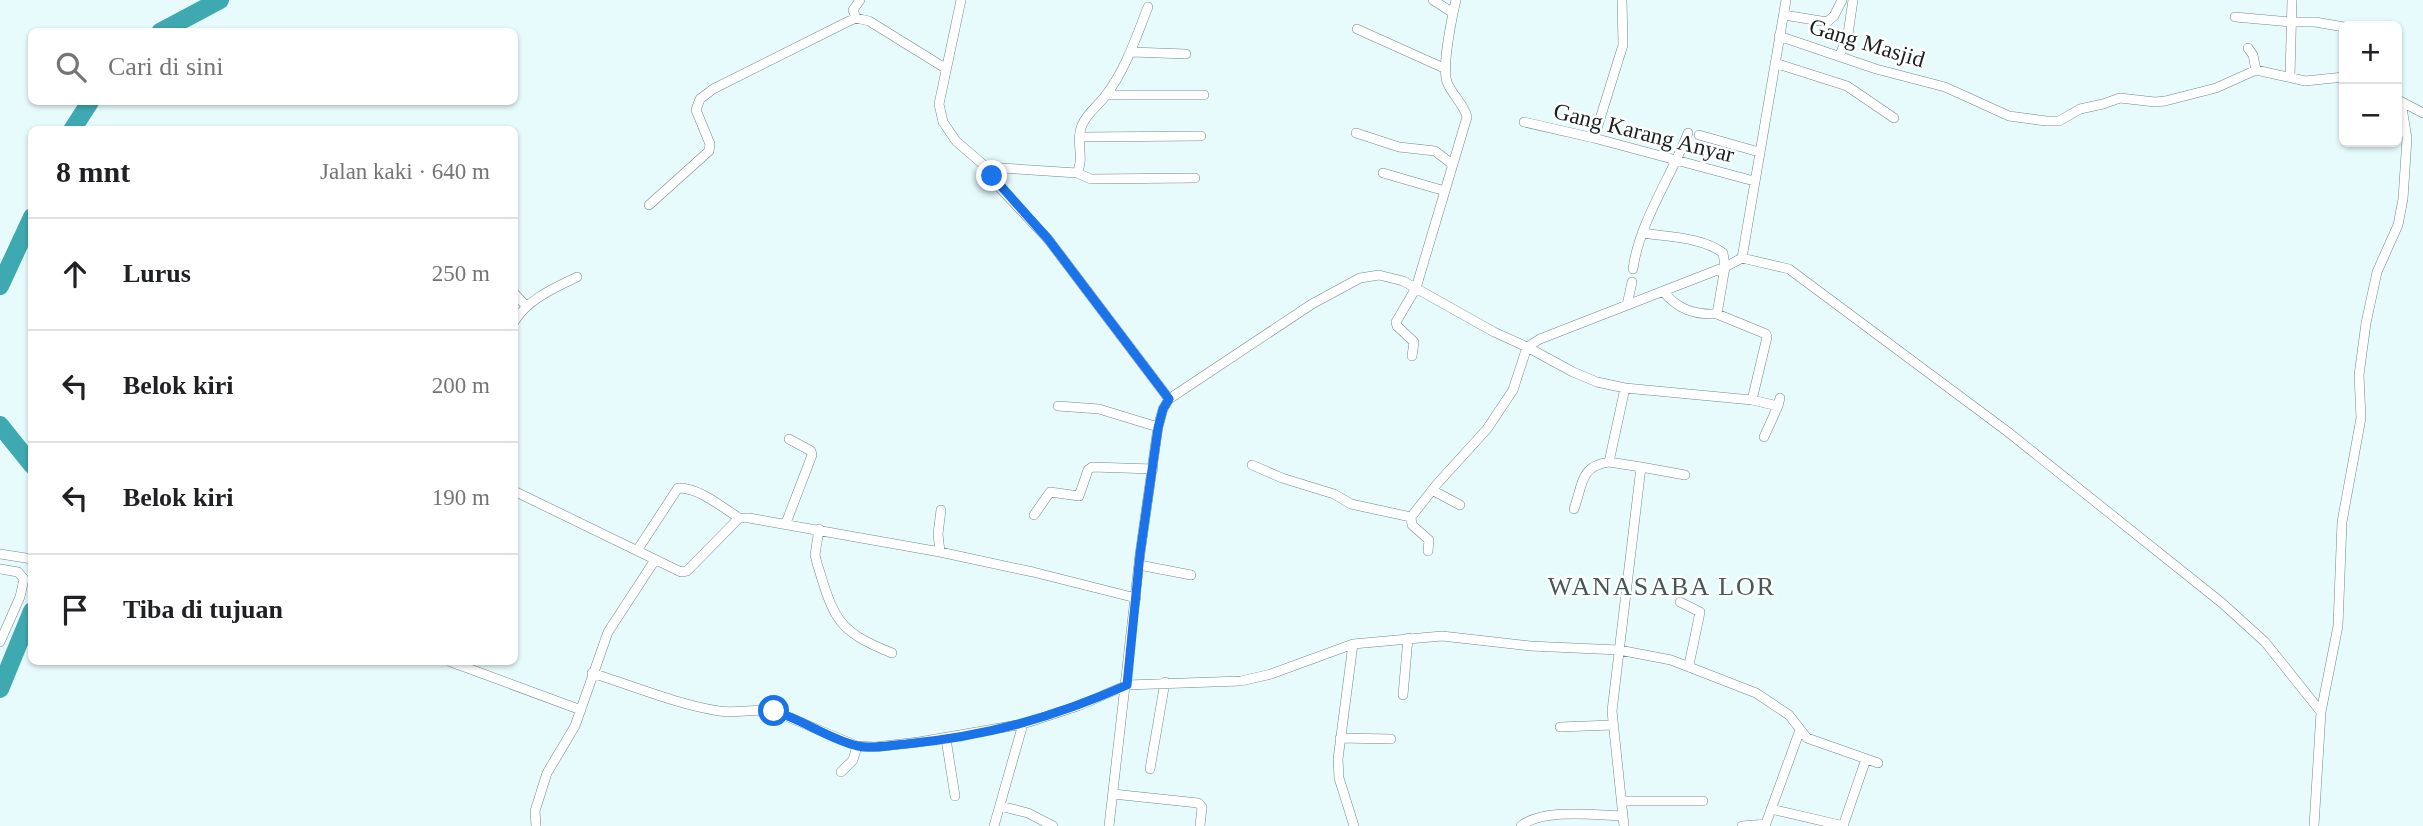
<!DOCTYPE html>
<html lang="id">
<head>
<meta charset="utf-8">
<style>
	:root { --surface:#fff; --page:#f2f2f2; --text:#202124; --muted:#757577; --line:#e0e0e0 }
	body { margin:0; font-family:"Times New Roman",serif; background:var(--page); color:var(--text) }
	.controls { position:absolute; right:21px; top:21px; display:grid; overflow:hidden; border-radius:10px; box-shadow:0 2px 5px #0004 }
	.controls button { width:63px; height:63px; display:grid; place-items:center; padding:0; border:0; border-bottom:2px solid var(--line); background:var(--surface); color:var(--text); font:35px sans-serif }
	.stop { position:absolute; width:21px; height:21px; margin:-16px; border:5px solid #1a73e8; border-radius:50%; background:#fff }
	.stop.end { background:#1a73e8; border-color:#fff; box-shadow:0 2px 7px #0008 }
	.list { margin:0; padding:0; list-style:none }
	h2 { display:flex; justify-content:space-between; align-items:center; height:91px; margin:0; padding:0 28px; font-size:30px }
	h2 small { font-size:23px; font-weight:400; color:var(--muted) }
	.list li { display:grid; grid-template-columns:46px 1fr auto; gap:21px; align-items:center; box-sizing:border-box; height:112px; padding:0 28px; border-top:2px solid var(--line) }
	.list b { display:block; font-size:26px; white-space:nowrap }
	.list em { font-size:23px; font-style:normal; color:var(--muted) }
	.icon { flex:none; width:38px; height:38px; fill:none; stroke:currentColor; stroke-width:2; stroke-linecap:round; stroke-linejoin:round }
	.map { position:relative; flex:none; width:2423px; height:826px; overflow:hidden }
	.search { position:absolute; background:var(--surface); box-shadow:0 2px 5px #0004; left:28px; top:28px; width:490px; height:77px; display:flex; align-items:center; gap:18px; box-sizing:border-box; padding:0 24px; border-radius:10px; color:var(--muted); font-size:26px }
	.panel { position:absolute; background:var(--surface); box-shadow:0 2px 5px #0004; left:28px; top:126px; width:490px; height:539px; border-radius:10px }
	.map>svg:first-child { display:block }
</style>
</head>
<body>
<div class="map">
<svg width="2423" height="826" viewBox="0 0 2423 826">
	<rect width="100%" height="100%" fill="#e7fbfd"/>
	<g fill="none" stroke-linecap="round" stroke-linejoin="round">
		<path stroke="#3fa9b1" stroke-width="18" d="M160,32L220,0
			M72,130L90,102
			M0,286L32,217
			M0,425L32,465
			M0,689L32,611"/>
		<g stroke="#758889" stroke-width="10">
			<path id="street" d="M961,0L939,104L943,122L956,141L986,167L999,187L1048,239L1169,399
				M1453,13L1456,0
				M1784,15L1827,22L1834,16L1842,0
				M2235,17L2292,22H2315L2344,27
				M856,18L853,10L860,0
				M1357,29L1446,69
				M1779,36L1876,69L1945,87L2009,116L2046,121H2059L2080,109L2103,104L2120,98L2155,102L2165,101L2216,88L2256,70L2305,81L2344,77
				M2248,48L2253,55L2256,70
				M1132,52L1186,54
				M1840,55L1848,34L1853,0
				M1775,63L1847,86L1894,118
				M2290,77L2292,0
				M1107,95H1204
				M2400,101L2423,113
				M1524,122L1594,138L1754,181
				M1356,133L1399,147L1435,151L1452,164
				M1699,135L1759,152
				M1080,137L1201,136
				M1594,138L1623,45L1622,0
				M986,167L1077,173C1085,158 1075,141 1082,125C1087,113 1098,106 1106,95C1126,69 1136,37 1148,7
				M1077,173L1091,179L1195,178
				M1383,173L1445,191
				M649,205L709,151L710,144L696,110L700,99L713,89L847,22L856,18L869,21L945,68
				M1643,233C1667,237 1703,237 1723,253L1725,267L1717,314L1766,334L1767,337L1752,400
				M1742,258L1789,269L2008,432L2222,603L2265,642L2321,712
				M1633,269C1639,223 1671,177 1688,133
				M1663,291C1677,309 1694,315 1717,314
				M514,293L526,306
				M1627,305L1632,282
				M514,322C528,299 554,288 577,277
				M1412,356L1414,342L1397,326L1396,322L1416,288L1467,117C1464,104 1452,95 1447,82C1442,66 1450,30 1453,13L1433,0
				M1058,406L1099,409L1158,427
				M1764,437L1778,406
				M1252,465L1282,478L1334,494L1351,504L1411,517
				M1641,467L1685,475
				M1432,490L1460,505
				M514,491L681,572L687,571L739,518H749L940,552L1033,572L1136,598
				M1574,509C1583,484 1580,466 1609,462
				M1034,515L1050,492L1079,496L1088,470L1092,467L1153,469
				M786,523L812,455L811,451L789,439
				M819,529L815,555L817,563C834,619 837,631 892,653
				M638,549L678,488C698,487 722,507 739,518
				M1428,551L1429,540L1412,525L1411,517L1437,484L1487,429L1513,390L1527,347L1573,372L1597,382L1625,388L1752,400L1778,406L1780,398
				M940,552L938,534L941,510
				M0,554L32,559
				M1139,565L1191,575
				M0,569L18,572L24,579L20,597L0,642
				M1680,602L1700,612L1689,665
				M1353,644L1338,759L1339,778L1354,826
				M451,662L581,710
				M592,673C633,686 676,704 719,711C737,714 755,708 774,711L857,746L875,747L919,742L1023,724L1078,706L1127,685L1241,681L1271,674L1353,644L1442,636L1530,646L1619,650L1671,660L1756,693L1789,715L1807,738L1878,763
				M1403,695L1408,638
				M1560,727L1612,725
				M1340,738L1391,739
				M946,739L955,796
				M1150,769L1165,682
				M841,772L853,760L857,746
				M1113,794L1198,803L1202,807L1200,826
				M1623,801H1703
				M1000,806L1028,813L1053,826
				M1771,809L1844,826
				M536,826L535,811L547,773L575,726L608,632L655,560
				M994,826L1023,724
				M1109,826L1140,554L1158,427L1163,409L1169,399L1312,304L1360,278L1379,275L1403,281L1494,332L1527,347L1540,339L1725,267L1742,258L1786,0
				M1521,826C1542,808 1596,815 1623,816
				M1624,826L1612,711L1641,467L1609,462L1625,388
				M1742,826L1766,824
				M1765,826L1800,730
				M1843,826L1866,759
				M2314,826L2321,712L2338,626L2342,522L2361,418L2359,375L2366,323L2377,272L2398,225L2403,199L2407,138L2401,102"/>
		</g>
		<use href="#street" stroke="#fff" stroke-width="9"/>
	</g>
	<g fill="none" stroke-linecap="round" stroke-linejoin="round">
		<path stroke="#1a73e8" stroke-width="9" d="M774,711C802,719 830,740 858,746C873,749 890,745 906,744C987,736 1052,718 1127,685L1140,554L1158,428L1163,409L1169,399L1048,239L992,176"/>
	</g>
	<g text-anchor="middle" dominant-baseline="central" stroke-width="5" stroke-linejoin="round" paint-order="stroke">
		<g font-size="23" fill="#1a2121" stroke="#fff">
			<text transform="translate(1867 43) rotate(17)">Gang Masjid</text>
			<text transform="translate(1644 133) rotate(14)">Gang Karang Anyar</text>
		</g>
		<g font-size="26" letter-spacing="2" fill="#465758" stroke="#fff">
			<text x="1662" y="586">WANASABA LOR</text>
		</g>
	</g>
</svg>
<div class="controls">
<button>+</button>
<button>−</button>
</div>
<div class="stop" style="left:774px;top:711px"></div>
<div class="stop end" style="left:992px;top:176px"></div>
<div class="search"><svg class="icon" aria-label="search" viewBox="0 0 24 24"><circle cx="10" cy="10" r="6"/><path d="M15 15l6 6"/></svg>Cari di sini</div>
<section class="panel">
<h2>8 mnt<small>Jalan kaki · 640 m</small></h2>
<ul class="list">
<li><svg class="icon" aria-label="ahead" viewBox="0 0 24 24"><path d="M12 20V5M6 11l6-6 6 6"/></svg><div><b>Lurus</b></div><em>250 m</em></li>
<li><svg class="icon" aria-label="left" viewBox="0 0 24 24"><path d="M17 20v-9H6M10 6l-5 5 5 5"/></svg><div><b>Belok kiri</b></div><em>200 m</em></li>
<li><svg class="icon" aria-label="left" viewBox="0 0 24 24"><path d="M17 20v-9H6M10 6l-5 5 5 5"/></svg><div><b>Belok kiri</b></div><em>190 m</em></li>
<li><svg class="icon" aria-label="arrive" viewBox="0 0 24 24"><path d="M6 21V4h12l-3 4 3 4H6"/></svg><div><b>Tiba di tujuan</b></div></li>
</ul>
</section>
</div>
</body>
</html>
